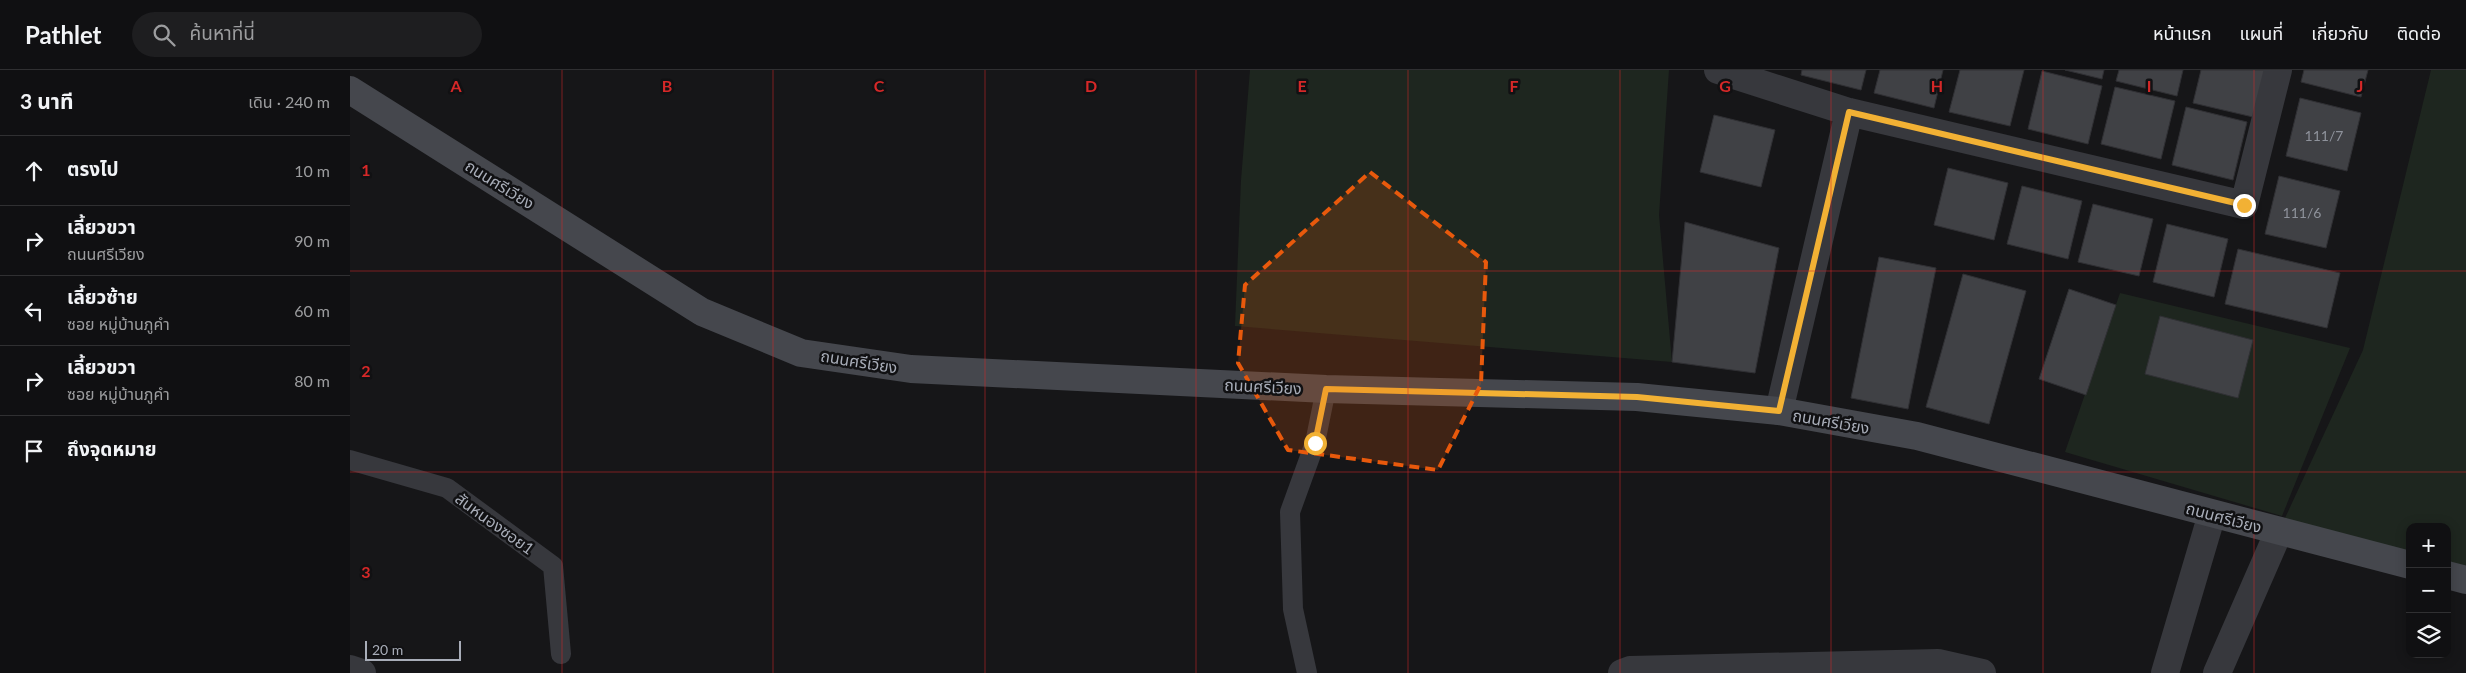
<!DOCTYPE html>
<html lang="th">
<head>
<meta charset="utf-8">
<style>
	:root { --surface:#101012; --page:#1e1e20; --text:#f1f3f6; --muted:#9c9d9f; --line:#303032 }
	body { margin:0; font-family:Lato,"Noto Sans Thai",sans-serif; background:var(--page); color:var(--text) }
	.controls { position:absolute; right:15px; bottom:15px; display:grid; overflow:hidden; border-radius:10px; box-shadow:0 2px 12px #0003 }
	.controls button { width:45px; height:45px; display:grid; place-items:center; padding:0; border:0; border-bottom:1px solid var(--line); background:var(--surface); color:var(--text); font:25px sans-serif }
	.scale { position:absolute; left:15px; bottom:12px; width:96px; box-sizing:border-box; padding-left:5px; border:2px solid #a8adb8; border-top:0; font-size:14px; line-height:18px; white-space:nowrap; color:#a8adb8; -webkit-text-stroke:4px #111113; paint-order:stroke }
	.stop { position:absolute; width:15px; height:15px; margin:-11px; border:4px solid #f2b134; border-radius:50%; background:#fff }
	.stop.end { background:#f2b134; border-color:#fff; box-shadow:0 1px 5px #0008 }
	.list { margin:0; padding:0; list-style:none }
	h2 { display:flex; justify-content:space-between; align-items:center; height:65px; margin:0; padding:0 20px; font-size:21px }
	h2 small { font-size:16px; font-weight:400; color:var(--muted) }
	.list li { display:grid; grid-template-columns:32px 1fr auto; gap:15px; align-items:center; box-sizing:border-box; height:70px; padding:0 20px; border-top:1px solid var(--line) }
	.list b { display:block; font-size:19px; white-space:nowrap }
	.list p { margin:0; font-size:16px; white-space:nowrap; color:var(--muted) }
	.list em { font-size:16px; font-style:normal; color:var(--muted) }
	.icon { flex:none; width:28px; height:28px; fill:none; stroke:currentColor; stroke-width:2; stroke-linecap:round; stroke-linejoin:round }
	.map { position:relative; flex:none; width:2116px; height:603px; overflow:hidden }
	header { display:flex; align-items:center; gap:30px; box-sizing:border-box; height:70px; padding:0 25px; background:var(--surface); border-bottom:1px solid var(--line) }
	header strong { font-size:24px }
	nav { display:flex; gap:28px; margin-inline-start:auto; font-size:18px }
	.search { width:350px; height:45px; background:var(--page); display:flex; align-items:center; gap:12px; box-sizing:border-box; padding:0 18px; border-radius:28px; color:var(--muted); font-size:19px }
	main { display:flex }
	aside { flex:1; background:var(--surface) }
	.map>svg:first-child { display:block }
</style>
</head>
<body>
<header>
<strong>Pathlet</strong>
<div class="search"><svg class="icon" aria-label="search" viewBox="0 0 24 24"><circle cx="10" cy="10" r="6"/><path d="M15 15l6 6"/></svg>ค้นหาที่นี่</div>
<nav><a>หน้าแรก</a><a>แผนที่</a><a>เกี่ยวกับ</a><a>ติดต่อ</a></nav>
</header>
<main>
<aside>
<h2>3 นาที<small>เดิน · 240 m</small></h2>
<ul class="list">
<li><svg class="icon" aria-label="ahead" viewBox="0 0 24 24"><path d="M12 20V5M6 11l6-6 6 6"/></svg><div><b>ตรงไป</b></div><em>10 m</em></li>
<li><svg class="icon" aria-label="right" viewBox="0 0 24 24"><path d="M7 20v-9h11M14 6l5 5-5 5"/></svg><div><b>เลี้ยวขวา</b><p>ถนนศรีเวียง</p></div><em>90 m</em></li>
<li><svg class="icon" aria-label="left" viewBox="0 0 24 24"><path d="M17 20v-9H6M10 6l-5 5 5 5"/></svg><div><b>เลี้ยวซ้าย</b><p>ซอย หมู่บ้านภูคำ</p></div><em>60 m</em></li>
<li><svg class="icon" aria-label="right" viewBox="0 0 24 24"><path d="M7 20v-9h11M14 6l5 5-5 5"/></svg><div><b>เลี้ยวขวา</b><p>ซอย หมู่บ้านภูคำ</p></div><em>80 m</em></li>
<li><svg class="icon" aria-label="arrive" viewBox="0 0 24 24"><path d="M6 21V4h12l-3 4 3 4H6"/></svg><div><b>ถึงจุดหมาย</b></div></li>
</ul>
</aside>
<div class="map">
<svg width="2116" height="603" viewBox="0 0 2116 603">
	<rect width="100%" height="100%" fill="#161618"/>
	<path fill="#1e261f" d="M900,0H1319L1309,145L1322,292L885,256L891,110Z
		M2081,0H2116V510L2097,505V457H2060V495L1929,461L2013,280Z
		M1770,223L2000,278L1932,446L1715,382Z"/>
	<path fill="#404145" stroke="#303034" d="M1452,0H1516L1511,20L1451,5Z
		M1530,0H1593L1584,38L1524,23Z
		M1610,0H1674L1660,56L1599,42Z
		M1715,0H1754L1752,9Z
		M1769,0H1833L1827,26L1766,11Z
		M1851,0H1915L1903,47L1843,33Z
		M1954,0H2018L2011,27L1951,12Z
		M1692,1L1752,16L1738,74L1678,59Z
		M1765,17L1825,31L1811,89L1751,74Z
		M1950,28L2011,43L1997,101L1936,86Z
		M1836,37L1897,52L1883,110L1822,95Z
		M1364,45L1425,60L1411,117L1350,102Z
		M1598,98L1658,113L1644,170L1584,155Z
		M1929,106L1990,121L1976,178L1915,164Z
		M1672,116L1732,131L1718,189L1657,174Z
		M1743,134L1803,149L1789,206L1728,192Z
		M1335,152L1429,178L1405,303L1322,292Z
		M1817,154L1878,169L1864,227L1803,212Z
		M1888,179L1990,203L1977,258L1875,234Z
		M1529,187L1586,198L1558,339L1501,328Z
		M1613,204L1676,221L1639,354L1576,337Z
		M1719,219L1766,235L1736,325L1689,309Z
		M1810,246L1903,270L1888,328L1795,304Z"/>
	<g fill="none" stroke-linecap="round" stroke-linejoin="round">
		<path stroke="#37383d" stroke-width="20" d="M0,390L97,418L203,496L211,584
			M957,603L943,539L940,442L965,373L976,319"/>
		<path stroke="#37383d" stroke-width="28" d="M1368,0L1499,42L1894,135L1928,0
			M1429,341L1499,42
			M0,599L12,603
			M1272,603L1280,600L1588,593L1632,603
			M1815,603L1862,444
			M1867,603L1929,461"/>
		<path stroke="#45474d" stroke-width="28" d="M0,20L352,242L451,283L561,299L976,319L1287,327L1429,341L1567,366L2060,495
			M2097,505L2116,510"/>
	</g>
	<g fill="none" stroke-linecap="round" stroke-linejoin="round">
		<path stroke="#f2b134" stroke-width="6" d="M965,373L976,319L1287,327L1429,341L1499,42L1894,135"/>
	</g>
	<path fill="#e8590c" fill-opacity="0.2" stroke="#e8590c" stroke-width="4" stroke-dasharray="10 6" stroke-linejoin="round" d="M1020,102L1136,192L1131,314L1088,400L938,380L888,293L895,215Z"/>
	<path fill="none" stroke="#d62828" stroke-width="1" stroke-opacity="0.55" d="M212,0V603M423,0V603M635,0V603M846,0V603M1058,0V603M1270,0V603M1481,0V603M1693,0V603M1904,0V603M0,201H2116M0,402H2116"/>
	<g text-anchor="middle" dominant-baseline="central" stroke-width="5" stroke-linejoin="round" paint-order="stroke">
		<g font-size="14" fill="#8e929b">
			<text x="1974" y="65">111/7</text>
			<text x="1952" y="142">111/6</text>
		</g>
		<g font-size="16" fill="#a8adb8" stroke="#111113">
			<text transform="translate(150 114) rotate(32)">ถนนศรีเวียง</text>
			<text transform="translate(509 291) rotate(9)">ถนนศรีเวียง</text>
			<text transform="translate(913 316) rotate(3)">ถนนศรีเวียง</text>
			<text transform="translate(1481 351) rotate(10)">ถนนศรีเวียง</text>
			<text transform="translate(1874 447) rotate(15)">ถนนศรีเวียง</text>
			<text transform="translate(145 453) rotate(36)">สันหนองซอย1</text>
		</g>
	</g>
	<g font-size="16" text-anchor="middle" font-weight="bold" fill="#d62828" stroke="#111113" stroke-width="5" stroke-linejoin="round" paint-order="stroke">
		<text x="106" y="22">A</text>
		<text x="317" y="22">B</text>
		<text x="529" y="22">C</text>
		<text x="741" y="22">D</text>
		<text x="952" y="22">E</text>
		<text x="1164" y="22">F</text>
		<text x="1375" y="22">G</text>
		<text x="1587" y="22">H</text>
		<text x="1799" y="22">I</text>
		<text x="2010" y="22">J</text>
		<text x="16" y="106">1</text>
		<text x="16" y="307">2</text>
		<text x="16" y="508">3</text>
	</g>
</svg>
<div class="controls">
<button>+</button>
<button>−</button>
<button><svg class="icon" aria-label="layers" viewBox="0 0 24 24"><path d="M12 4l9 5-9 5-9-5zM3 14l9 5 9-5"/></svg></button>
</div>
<div class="scale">20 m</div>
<div class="stop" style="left:965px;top:373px"></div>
<div class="stop end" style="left:1894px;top:135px"></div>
</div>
</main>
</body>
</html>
